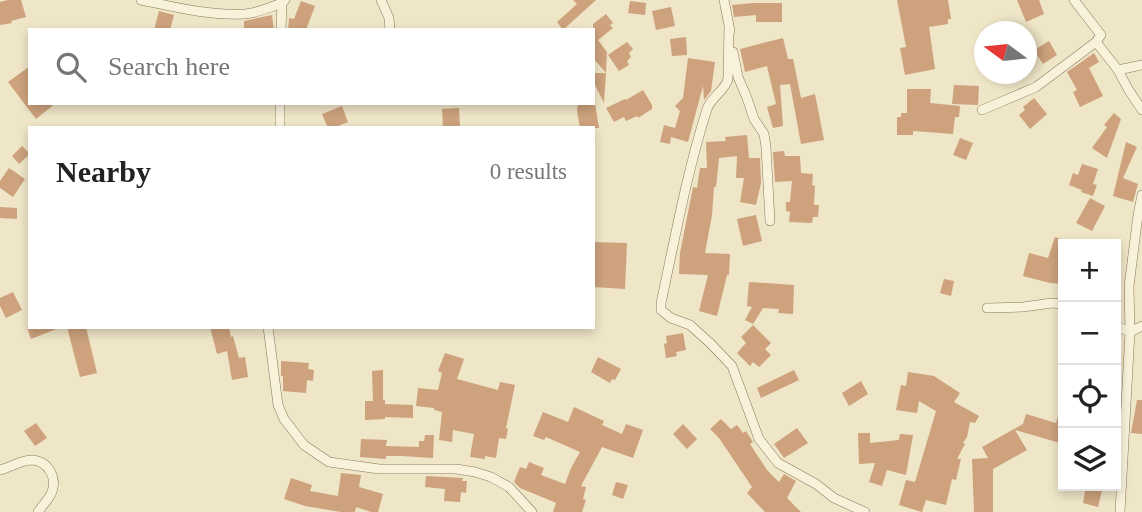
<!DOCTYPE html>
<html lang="en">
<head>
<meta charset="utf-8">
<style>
	:root { --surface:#fff; --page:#f6f6f6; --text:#222; --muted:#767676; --line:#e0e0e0 }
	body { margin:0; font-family:"Times New Roman",serif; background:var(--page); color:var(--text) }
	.controls { position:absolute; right:21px; bottom:21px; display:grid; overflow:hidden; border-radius:0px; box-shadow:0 4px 10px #0003 }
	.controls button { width:63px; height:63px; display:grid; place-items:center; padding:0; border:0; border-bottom:2px solid var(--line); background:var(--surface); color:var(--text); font:35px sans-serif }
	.compass { position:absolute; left:974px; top:21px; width:63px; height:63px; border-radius:50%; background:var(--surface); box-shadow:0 4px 10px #0003; rotate:285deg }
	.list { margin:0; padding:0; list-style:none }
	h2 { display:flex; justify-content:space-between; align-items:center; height:91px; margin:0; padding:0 28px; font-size:30px }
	h2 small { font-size:23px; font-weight:400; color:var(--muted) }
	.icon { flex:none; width:38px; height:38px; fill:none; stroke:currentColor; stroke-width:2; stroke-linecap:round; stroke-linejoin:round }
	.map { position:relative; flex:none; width:1142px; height:512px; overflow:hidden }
	.search { position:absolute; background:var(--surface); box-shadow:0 4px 10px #0003; left:28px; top:28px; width:567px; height:77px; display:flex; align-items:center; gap:18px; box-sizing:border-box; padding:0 24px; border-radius:0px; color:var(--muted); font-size:26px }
	.panel { position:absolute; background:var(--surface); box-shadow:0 4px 10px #0003; left:28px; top:126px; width:567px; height:203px; border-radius:0px }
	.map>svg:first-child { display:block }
</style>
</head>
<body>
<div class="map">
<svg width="1142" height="512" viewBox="0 0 1142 512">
	<rect width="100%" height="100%" fill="#efe5c7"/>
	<path fill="#cda27d" d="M8,0H21L26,17L11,21L12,23L0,25V2Z
		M573,0H596L563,30L557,22L577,4Z
		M897,0H948L951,19H948V24L929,27L935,69L905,75L900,48L906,47Z
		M1017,0H1039L1044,14L1026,22Z
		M301,1L315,6L306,30H288L289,18L294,19Z
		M630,1L646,3L645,15L628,13Z
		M753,3H782V22H756V15L734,17L732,5Z
		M671,7L675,26L656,30L652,11Z
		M159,11L174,15L170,30H154Z
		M606,14L613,23L610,25L613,28L598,40L607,52L606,73L593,58V24Z
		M272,15L274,30H244V21Z
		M686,37L687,55L672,56L670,39Z
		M783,38L788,59H793L801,98L815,94L824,140L801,144L790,84L780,85L783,126L773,128L767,107L776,104L767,66L745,72L740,49Z
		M1049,41L1057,55L1043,64L1034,50Z
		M627,42L633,49L629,53L631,57L627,61L629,65L619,71L608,55Z
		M1094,53L1099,62L1089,68L1103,96L1080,107L1073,92L1077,90L1067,72Z
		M688,58L715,62L711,91L704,100L703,86L688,142L671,137L670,144L660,142L664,125L675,128L680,111L675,106L683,98Z
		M30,66V103H56L36,119L8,82Z
		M593,73H606L604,103L593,81Z
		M954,85L979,86L978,105L952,104Z
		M907,89H931L930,103L960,106L959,117H955L953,134L913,131V135H897V117H901V113H907Z
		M643,90L652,105V109L638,118L637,116L626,121L624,117L614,122L606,108L625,99L626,100Z
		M1034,98L1047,114L1030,129L1019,115L1025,110L1023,107Z
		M578,103H595L599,128H580L577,111Z
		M342,106L348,122L333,128H328L322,114Z
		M459,108L460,128H443L442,109Z
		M1114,113L1121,119L1107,158L1092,148L1107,127L1104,125Z
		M747,135L749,158H760L761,183L756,205L740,202L744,178H736L737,156L719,158L716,187H714L712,215L705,253L730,254L729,275H727L717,316L699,311L708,275L679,274L680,253L693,187L697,188L700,168H707L706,142L726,141L725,137Z
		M960,138L973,143L966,160L953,155Z
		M1126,142L1137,147L1123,178L1138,184L1133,202L1113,196Z
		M22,146L30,154L19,164L12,156Z
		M784,151L785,156H800L801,173L813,174L812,185L815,186L814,205H819L818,217H813L812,223L789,222L790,212L786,211V202H790L792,181L775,182L773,152Z
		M1082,164L1098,169L1093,184L1097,185L1093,196L1081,192L1082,190L1069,185L1073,173L1078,175Z
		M9,168L25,179L13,197L0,188V181Z
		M1090,198L1105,206L1092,231L1076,223Z
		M0,207L17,208V219L0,218Z
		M756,215L762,241L743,246L737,219Z
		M1055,237L1063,240V284L1050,283L1023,276L1029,253L1048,258Z
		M593,242L627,243L625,289L593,287Z
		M944,279L954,281L951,296L940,293Z
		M749,282L794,285L793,314L778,313L779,309L763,308L753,324L745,320L752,307L747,306Z
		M13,292L22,310L6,318L0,306V298Z
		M753,325L771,343L765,349L771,355L759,367L753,362L750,366L737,353L746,343L741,337Z
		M27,327H59V328L31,339Z
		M67,327H86L97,373L80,377Z
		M210,327H229L231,337L233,336L239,358L245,357L248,377L232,380L227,351L217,354Z
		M683,333L686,350L676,352L677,356L666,358L664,344L667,343L666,336Z
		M445,353L464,359L457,379L498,390L500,382L515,385L506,428L508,429L506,439L499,438L496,458L485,456V459L470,457L474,434L453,430L452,442L439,440L442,412L434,410V408L416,406L418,388L438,390L442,373L438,371Z
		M598,357L621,369L615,380L612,379L610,383L591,372Z
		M281,361L309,363L308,369L314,370L313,381L307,380L306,393L283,391V376H281Z
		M383,370V400H385V404L413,405V418L385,417V419L365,420V401H373L372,371Z
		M794,370L799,380L761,398L757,388Z
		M908,372L934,376L960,393L954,402L979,416L975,423L970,422L967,437L963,443L965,444L957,459H961L956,480L952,479L946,505L926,500L922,512L899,505L906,480L915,482L936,411L919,401L917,413L896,410L901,385L906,386Z
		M861,381L868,394L849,406L842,393Z
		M1137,400H1142V434L1131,433Z
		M574,407L604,421L602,425L622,434L626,424L643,430L633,458L602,447L581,486L586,487L583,499L586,500L582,512H553L556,503L554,502L520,488L514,482L520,467L526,469L529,462L544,468L541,475L565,484L571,468L580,452L546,437L544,440L533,436L543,412L568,422Z
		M1061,407H1063V440L1061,439L1060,443L1015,430L1027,450L993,469V512H974L972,459L988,458L982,447L1023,424L1026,414L1056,423Z
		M721,419L731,429L737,425L743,433L746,431L753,442L750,444L767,470L779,482L784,474L796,481L787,498L801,512H765L747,493L752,487L719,438L710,429Z
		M36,423L47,438L35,446L24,431Z
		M683,424L697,439L687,449L673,434Z
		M797,428L808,443L784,458L774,444Z
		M858,433H870V443L899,440L900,434L913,435L906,475L887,470L882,486L869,482L875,463L859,464Z
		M425,435H434L433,458L402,456H386V459L360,457L361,439L387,440L386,446L419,447V441H424Z
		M341,473L361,475L359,487L383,494L378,512H371L356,507L355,512H341L305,506L284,499L291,478L312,485L310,491L338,496Z
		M426,476L463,478L462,481H467L466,493L461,492L460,502L444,501L445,489L425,487Z
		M616,482L628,485L623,499L612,495Z
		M1086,486H1103L1098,507L1083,503Z"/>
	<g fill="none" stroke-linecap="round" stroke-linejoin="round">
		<g stroke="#8b775c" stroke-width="10">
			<path id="minor" d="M141,0C174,7 210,16 245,14C257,13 270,7 282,3L285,0
				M381,0L389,18L390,30
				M724,0L730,31
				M1074,0L1101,35L1096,42L1118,70L1128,89L1142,110
				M729,26L728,79C725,91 711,97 707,109C687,172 675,238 661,303V310L671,318L690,325L710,343L732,366L759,439L778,463L816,484L834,498L865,512
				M281,30L282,3
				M733,52L738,77L747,98L754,119L764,134L766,147L770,221
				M1118,70L1142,65
				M982,110L1036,87L1096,42
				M280,128V103
				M987,308L1023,307L1052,303L1063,304
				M1116,326L1130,332L1142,326
				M268,327L278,405L284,419L304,445L329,462L379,469H456L475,472L491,477L509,487L532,512
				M0,470C11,467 21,460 32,460C49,461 58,479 51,494C48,500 42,506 38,512
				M1120,512L1130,332L1129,286L1138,215L1142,195"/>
		</g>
		<use href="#minor" stroke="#f9f2db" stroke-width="9"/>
	</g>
</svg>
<div class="controls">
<button>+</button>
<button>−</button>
<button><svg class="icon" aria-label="locate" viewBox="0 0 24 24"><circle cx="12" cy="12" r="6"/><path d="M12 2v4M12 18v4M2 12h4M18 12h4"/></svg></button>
<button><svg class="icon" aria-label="layers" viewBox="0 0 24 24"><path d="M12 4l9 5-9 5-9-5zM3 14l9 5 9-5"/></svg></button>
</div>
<svg class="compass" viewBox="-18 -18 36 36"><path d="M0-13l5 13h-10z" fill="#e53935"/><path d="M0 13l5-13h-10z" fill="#767676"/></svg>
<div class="search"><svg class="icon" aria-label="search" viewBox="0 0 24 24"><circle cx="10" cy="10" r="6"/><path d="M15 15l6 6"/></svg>Search here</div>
<section class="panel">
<h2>Nearby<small>0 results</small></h2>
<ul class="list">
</ul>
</section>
</div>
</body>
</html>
